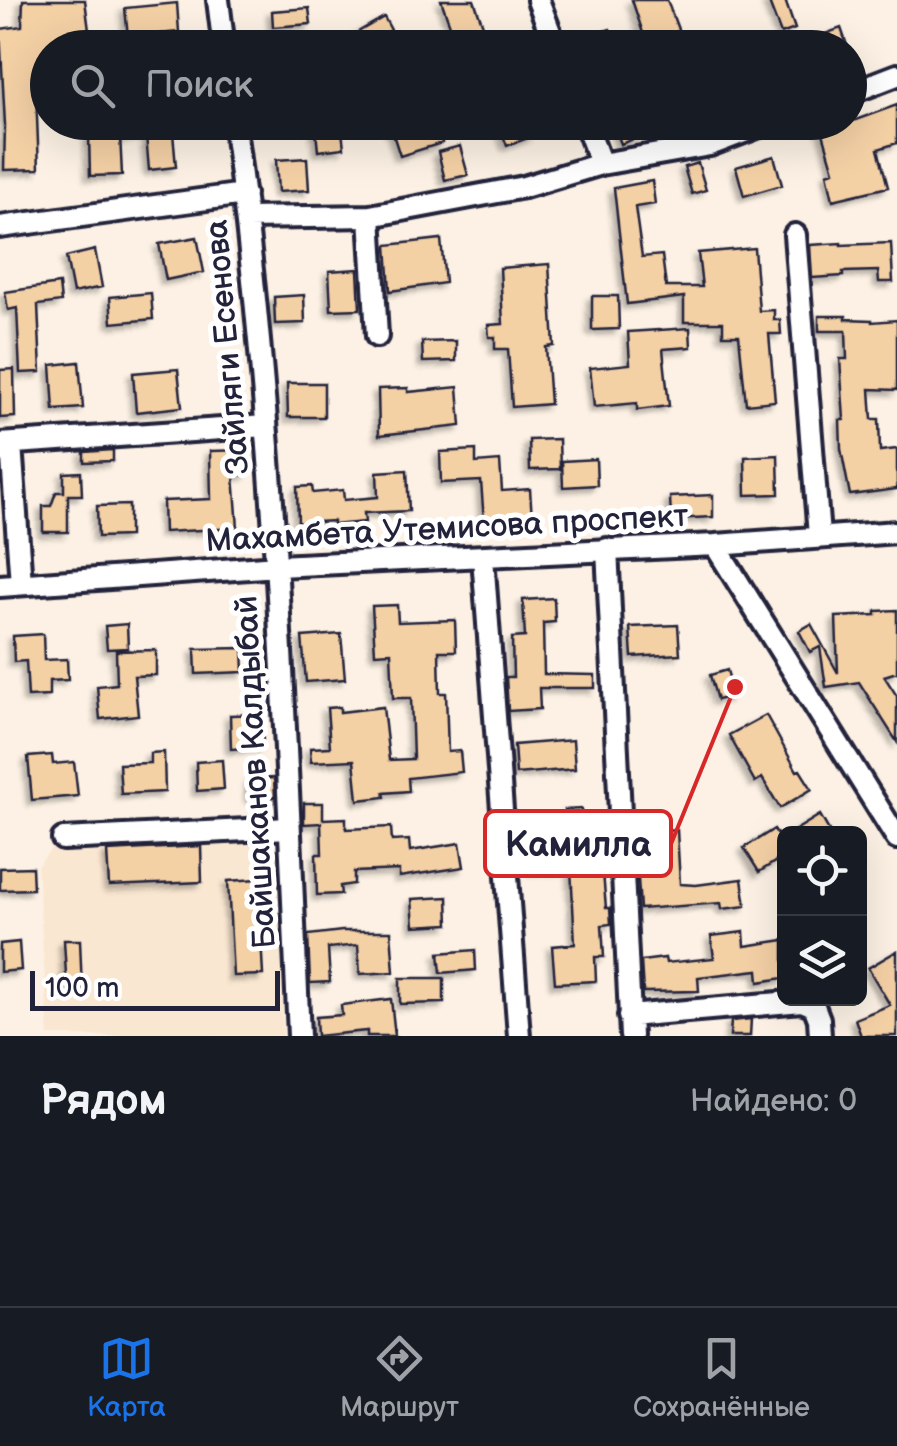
<!DOCTYPE html>
<html lang="ru">
<head>
<meta charset="utf-8">
<style>
	:root { --surface:#171b24; --page:#20242c; --text:#f1f3f6; --muted:#9ea1a6; --line:#363941; --accent:#1a73e8 }
	body { margin:0; font-family:"Balsamiq Sans",sans-serif; background:var(--page); color:var(--text) }
	.controls { position:absolute; right:30px; bottom:30px; display:grid; overflow:hidden; border-radius:15px; box-shadow:0 10px 40px #0002 }
	.controls button { width:90px; height:90px; display:grid; place-items:center; padding:0; border:0; border-bottom:2px solid var(--line); background:var(--surface); color:var(--text); font:50px sans-serif }
	.scale { position:absolute; left:30px; bottom:25px; width:250px; box-sizing:border-box; padding-left:10px; border:5px solid #22223b; border-top:0; font-size:28px; line-height:35px; white-space:nowrap; color:#22223b; -webkit-text-stroke:8px #fff; paint-order:stroke }
	.list { margin:0; padding:0; list-style:none }
	h2 { display:flex; justify-content:space-between; align-items:center; height:130px; margin:0; padding:0 40px; font-size:42px }
	h2 small { font-size:32px; font-weight:400; color:var(--muted) }
	.icon { flex:none; width:55px; height:55px; fill:none; stroke:currentColor; stroke-width:2; stroke-linecap:round; stroke-linejoin:round }
	.map { position:relative; flex:none; width:897px; height:1036px; overflow:hidden }
	.search { position:absolute; background:var(--surface); box-shadow:0 10px 40px #0002; left:30px; right:30px; top:30px; height:110px; display:flex; align-items:center; gap:25px; box-sizing:border-box; padding:0 35px; border-radius:55px; color:var(--muted); font-size:38px }
	.sheet { height:270px; background:var(--surface) }
	nav { display:flex; justify-content:space-around; align-items:center; box-sizing:border-box; height:140px; border-top:2px solid var(--line); background:var(--surface); font-size:28px; color:var(--muted) }
	nav a { display:grid; justify-items:center; gap:5px }
	nav .on { color:var(--accent) }
	.map>svg:first-child { display:block }
</style>
</head>
<body>
<div class="map">
<svg width="897" height="1036" viewBox="0 0 897 1036">
	<defs>
		<filter id="shadow"><feDropShadow dx="-4.5" dy="4.5" stdDeviation="2.5" flood-color="#0004"/></filter>
	</defs>
	<rect width="100%" height="100%" fill="#fcf1e4"/>
	<filter id="ink" filterUnits="userSpaceOnUse"><feTurbulence type="fractalNoise" baseFrequency=".01" numOctaves="2"/><feDisplacementMap in="SourceGraphic" scale="20" xChannelSelector="R" yChannelSelector="G"/><feConvolveMatrix kernelMatrix="1 2 1 2 8 2 1 2 1" color-interpolation-filters="sRGB"/></filter>
	<g filter="url(#ink)">
		<path fill="#fae7d1" d="M252,833L255,858L270,857L279,861L283,1036H49L37,866L56,843Z"/>
		<path fill="#f4d0a5" stroke="#22223b" stroke-width="2.5" filter="url(#shadow)" d="M23,0H85L90,38L57,41V46H48V91H36L39,169L4,170L5,125L0,29L22,26Z
			M441,0H474L491,48H458Z
			M632,0H667L685,48H648Z
			M768,0H785L795,29L781,34Z
			M177,3L179,32L128,37L125,8Z
			M309,8L311,24L273,27L272,11Z
			M384,17L391,30L365,45L358,32Z
			M841,28L848,48H792V46Z
			M610,29L616,48H569L568,42Z
			M897,105V143L878,149L888,187L833,200L827,173L834,171L821,126L850,122Z
			M121,122H172V129L124,138Z
			M315,122H341L344,148L318,151Z
			M399,122H435L442,143L400,156L390,125Z
			M498,122H528L533,136L507,146Z
			M613,122H672V123L621,144Z
			M173,133L176,167L149,170L146,135Z
			M120,134L122,175L90,176L89,135Z
			M460,146L468,175L445,180L438,152Z
			M774,156L782,185L744,196L736,167Z
			M307,158L309,190L278,192L276,160Z
			M698,163L706,190L692,194L684,167Z
			M652,181L655,204L635,207L642,257L662,255L666,287H702L698,253L754,248L759,311L774,310V320H780L781,334H769L775,401L746,404L739,335H723V322H684V297L627,304L614,188Z
			M197,237L204,272L166,280L159,244Z
			M441,239L445,283L390,291L387,245Z
			M841,243V245L891,243L893,282H879L878,271L843,272V276L812,278L810,245Z
			M95,250L102,287L73,293L66,257Z
			M549,264L554,346L546,347L550,404L512,407L508,349H495V337H489L488,325L503,324L500,268Z
			M358,269L360,309L331,310L329,271Z
			M59,284L61,302L38,305L41,372L20,373L17,308L8,310L5,292Z
			M151,293L153,319L112,323L110,297Z
			M304,295L305,323L275,324L274,297Z
			M592,296H618L619,329L592,330Z
			M819,316H846V319L872,320V322L897,320V390L870,389L872,419H879L880,451L897,449V489L850,495L841,449L840,420H844L840,359H847L846,331H819Z
			M690,328L691,347L663,349L669,406L637,410V403L594,407L590,368L630,364L628,332Z
			M456,341V361L423,362L422,342Z
			M79,362L83,408L54,410L51,365Z
			M14,369L15,417L0,418V370Z
			M178,369L182,407L136,412L133,373Z
			M287,383H324V417H288Z
			M458,387L461,426L379,435L378,389L408,388V392Z
			M559,439L560,469L530,470L529,440Z
			M113,450V461L84,462V452Z
			M247,450V475H234L238,528L164,532L163,501L211,499L210,451Z
			M476,450V463L500,461L502,491L530,489L532,519L484,522L481,481L441,483L440,452Z
			M778,455L779,494L746,495L745,457Z
			M596,459L597,485L563,487L562,461Z
			M407,470L409,511L364,513L365,522L333,525V521L298,523L297,487L312,486L313,493L343,490L344,500L378,497L377,472Z
			M81,472L82,495H68V532H43V506H51L56,492H64V473Z
			M713,495V517L671,519L670,497Z
			M129,505V536L98,537L97,506Z
			M554,598L555,622L543,623L544,674L595,675V688H539L540,709L508,711L506,677H513L512,638L525,637L523,600Z
			M397,605L398,622L455,620L456,651H439L440,693H446L448,752L460,751L462,772L408,778L409,791L384,793L385,797L358,800L354,760L311,762L310,748L330,747L327,708L340,707V712L383,707L389,760L413,759L411,698H393L391,652L375,653L372,606Z
			M897,610V672L884,676L897,696V742L859,682L826,687L820,647L810,652L799,631L811,624L838,673L836,617L876,615V611Z
			M127,624L128,648L107,649L105,626Z
			M678,625L680,654L632,657L630,627Z
			M43,634L44,660L67,659L68,680L49,681V696L28,697L26,661L14,662L13,636Z
			M341,634L345,679L306,682L302,637Z
			M243,648L244,672L196,674L195,649Z
			M156,650V675L134,676L138,715L100,719L97,686L117,684L116,651Z
			M727,670L734,696L717,700L710,675Z
			M262,714L263,747L231,749L230,715Z
			M766,715L797,771L800,770L812,789L780,808L762,778L755,782L729,735Z
			M573,740L575,769L516,774L514,745Z
			M164,752L165,792L121,794L119,764L150,763V753Z
			M52,755L53,764L74,762L78,796L32,800L28,757Z
			M222,760L224,789L197,791L196,762Z
			M274,778L275,797L250,798L249,779Z
			M304,803H323V819L346,818V829L391,827L392,841L409,840L410,851L460,843L464,867L399,877V870L354,872V884L340,886L341,894L317,895L316,854H322L321,823L304,824Z
			M581,809L583,838L600,837L606,908H610L611,924L602,925L604,957H595L596,981L555,983L552,946L575,944L571,868L533,871L531,842L567,839L565,810Z
			M820,815L831,834H789Z
			M774,829L780,839L784,836V856L759,872L744,848Z
			M677,830L680,884L696,885L742,879L746,906L722,909L721,903L640,909L635,833Z
			M201,846L202,882L109,886L107,851Z
			M32,867L33,889L0,890V868Z
			M258,879L263,975L233,976L228,881Z
			M448,897L449,924L414,926L412,899Z
			M342,931H391L394,972L360,974L358,945L328,948L330,982L310,983L308,935Z
			M744,932L745,946L784,940V978L759,982L758,970L698,977L699,991L643,992L641,961L665,958L666,963L714,958L711,936Z
			M64,940H80L82,991L67,992Z
			M19,942L21,970L0,972V944Z
			M475,950L476,970L441,973L439,953Z
			M897,951V1036H861L855,1019L890,1005L868,968Z
			M400,978H444V1003L400,1004Z
			M391,999L395,1036H367V1031L317,1036L316,1017L342,1015L341,1005Z
			M751,1019L750,1036H730L731,1021Z"/>
		<g fill="none" stroke-linecap="round" stroke-linejoin="round">
			<g stroke="#22223b" stroke-width="28">
				<path id="minor" d="M218,0L224,48
					M538,0L556,48
					M850,93L897,75
					M234,122C276,425 285,731 299,1036
					M585,122L601,164
					M370,216L377,336
					M247,218L370,216L524,187L601,164L710,145L770,122
					M0,227L244,194
					M795,235L819,536
					M0,444L266,426
					M11,444L21,584
					M715,545L897,838
					M607,549L631,1036
					M483,557L519,1036
					M0,586L277,566L715,545L897,532
					M63,839L289,828
					M629,1016L802,1001L814,1006L819,1019L820,1036"/>
			</g>
			<use href="#minor" stroke="#fff" stroke-width="20"/>
		</g>
	</g>
	<g text-anchor="middle" dominant-baseline="central" stroke-width="10" stroke-linejoin="round" paint-order="stroke">
		<g font-size="32" fill="#22223b" stroke="#fff">
			<text transform="translate(228 347) rotate(-95)">Зайляги Есенова</text>
			<text transform="translate(447 529) rotate(-3)">Махамбета Утемисова проспект</text>
			<text transform="translate(256 772) rotate(-93)">Байшаканов Калдыбай</text>
		</g>
	</g>
	<path fill="none" stroke="#d62828" stroke-width="4" d="M735 687L671 844"/>
	<circle fill="#d62828" stroke="#fff" stroke-width="4" cx="735" cy="687" r="10"/>
	<rect fill="#fff" stroke="#d62828" stroke-width="4" x="485" y="811" width="186" height="65" rx="10"/>
	<g font-size="35" text-anchor="middle" font-weight="bold" fill="#22223b">
		<text x="578" y="856">Камилла</text>
	</g>
</svg>
<div class="controls">
<button><svg class="icon" aria-label="locate" viewBox="0 0 24 24"><circle cx="12" cy="12" r="6"/><path d="M12 2v4M12 18v4M2 12h4M18 12h4"/></svg></button>
<button><svg class="icon" aria-label="layers" viewBox="0 0 24 24"><path d="M12 4l9 5-9 5-9-5zM3 14l9 5 9-5"/></svg></button>
</div>
<div class="scale">100 m</div>
<div class="search"><svg class="icon" aria-label="search" viewBox="0 0 24 24"><circle cx="10" cy="10" r="6"/><path d="M15 15l6 6"/></svg>Поиск</div>
</div>
<section class="sheet">
<h2>Рядом<small>Найдено: 0</small></h2>
<ul class="list">
</ul>
</section>
<nav>
<a class="on"><svg class="icon" aria-label="map" viewBox="0 0 24 24"><path d="M3 6l6-2 6 2 6-2v14l-6 2-6-2-6 2zM9 4v14M15 6v14"/></svg>Карта</a>
<a><svg class="icon" aria-label="directions" viewBox="0 0 24 24"><path d="M12 3l9 9-9 9-9-9zM9 14v-3h6M13 9l2 2-2 2"/></svg>Маршрут</a>
<a><svg class="icon" aria-label="saved" viewBox="0 0 24 24"><path d="M7 4h10v16l-5-4-5 4z"/></svg>Сохранённые</a>
</nav>
</body>
</html>
